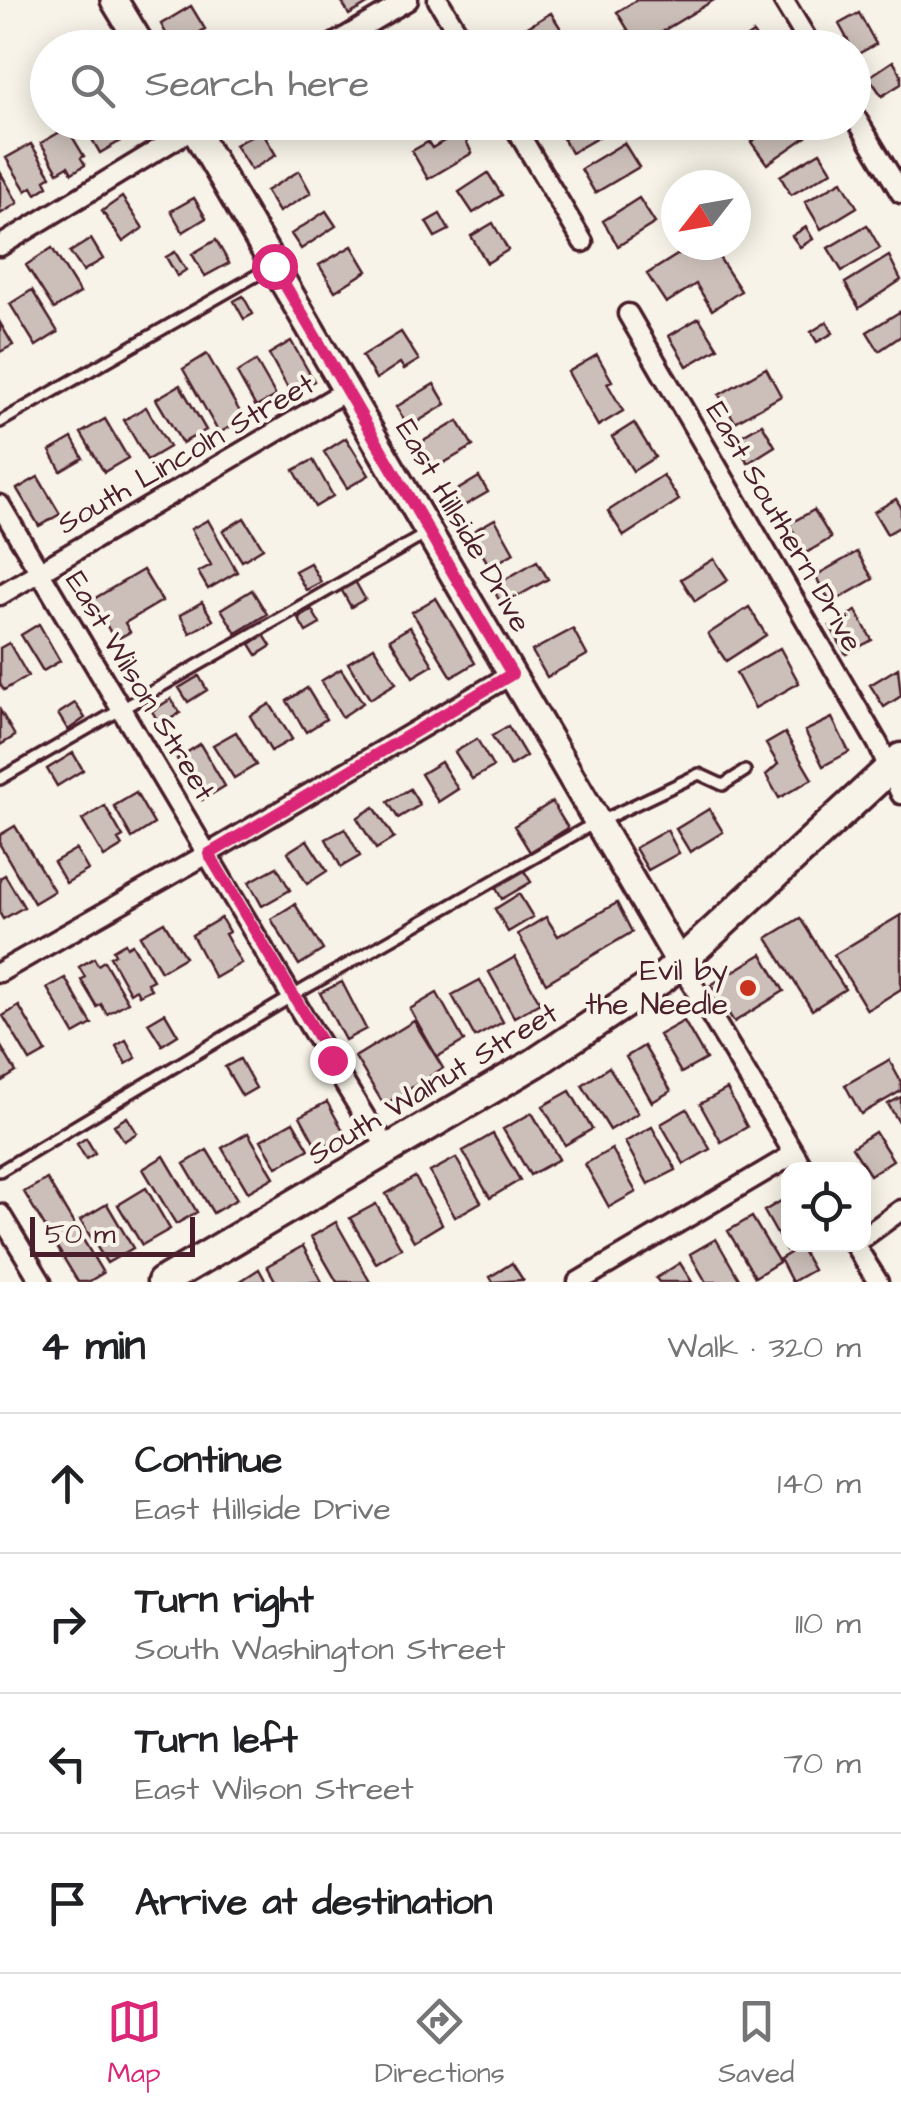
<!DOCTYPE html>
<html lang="en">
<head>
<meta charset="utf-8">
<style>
	:root { --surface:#fff; --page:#f2f2f2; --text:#202124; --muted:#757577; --line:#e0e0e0; --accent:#db2777 }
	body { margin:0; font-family:"Architects Daughter",sans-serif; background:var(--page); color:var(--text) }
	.controls { position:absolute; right:30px; bottom:30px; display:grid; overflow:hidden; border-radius:20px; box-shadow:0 5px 25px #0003 }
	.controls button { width:90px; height:90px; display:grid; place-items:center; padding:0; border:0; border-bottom:2px solid var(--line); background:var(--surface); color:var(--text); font:50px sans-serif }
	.compass { position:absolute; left:661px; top:170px; width:90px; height:90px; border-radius:50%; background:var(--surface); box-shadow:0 5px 25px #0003; rotate:239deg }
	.scale { position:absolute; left:30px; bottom:25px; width:165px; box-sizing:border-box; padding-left:10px; border:5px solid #4a1f2b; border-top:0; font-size:28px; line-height:35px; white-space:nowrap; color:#4a1f2b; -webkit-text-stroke:8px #f7f3e8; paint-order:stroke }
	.stop { position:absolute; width:30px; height:30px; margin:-22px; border:8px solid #db2777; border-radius:50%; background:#fff }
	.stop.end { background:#db2777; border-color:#fff; box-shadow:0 2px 10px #0008 }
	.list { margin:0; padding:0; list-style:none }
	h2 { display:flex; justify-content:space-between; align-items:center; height:130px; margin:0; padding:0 40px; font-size:42px }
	h2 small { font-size:32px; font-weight:400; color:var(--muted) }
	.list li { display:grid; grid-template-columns:65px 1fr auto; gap:30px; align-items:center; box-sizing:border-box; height:140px; padding:0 40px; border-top:2px solid var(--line) }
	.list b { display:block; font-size:38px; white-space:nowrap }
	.list p { margin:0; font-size:32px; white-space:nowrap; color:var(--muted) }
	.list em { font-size:32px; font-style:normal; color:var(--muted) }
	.icon { flex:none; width:55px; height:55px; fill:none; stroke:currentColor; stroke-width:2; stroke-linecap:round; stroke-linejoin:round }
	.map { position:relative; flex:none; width:901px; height:1282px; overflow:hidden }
	.search { position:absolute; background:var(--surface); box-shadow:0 5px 25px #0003; left:30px; right:30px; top:30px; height:110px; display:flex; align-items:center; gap:25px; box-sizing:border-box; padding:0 35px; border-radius:55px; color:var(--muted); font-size:38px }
	.sheet { height:690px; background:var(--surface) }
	nav { display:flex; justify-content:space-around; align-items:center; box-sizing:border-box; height:140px; border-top:2px solid var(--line); background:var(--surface); font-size:28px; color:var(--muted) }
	nav a { display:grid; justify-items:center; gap:5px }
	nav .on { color:var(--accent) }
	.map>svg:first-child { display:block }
</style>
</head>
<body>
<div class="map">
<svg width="901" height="1282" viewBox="0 0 901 1282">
	<rect width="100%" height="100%" fill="#f7f3e8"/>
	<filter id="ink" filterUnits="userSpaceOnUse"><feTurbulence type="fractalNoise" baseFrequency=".01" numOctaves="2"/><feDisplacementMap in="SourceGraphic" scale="20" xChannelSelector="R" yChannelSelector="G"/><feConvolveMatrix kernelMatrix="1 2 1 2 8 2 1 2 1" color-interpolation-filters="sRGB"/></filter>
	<g filter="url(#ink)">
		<path fill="#ccbfb9" stroke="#4a1f2b" stroke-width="2.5" d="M341,0H374L349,15Z
			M637,0H714L638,46L617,12Z
			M191,6L205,29L174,48L161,24Z
			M551,13L566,37L550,48H510L506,40Z
			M859,13L876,44L856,55L839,24Z
			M753,33L763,48H731Z
			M893,61L901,74V84L882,96L869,77Z
			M82,122H121L129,136L100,153Z
			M574,122H616L618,126L571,153L559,131Z
			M779,122H796L806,137L767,164L751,142Z
			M67,128L84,156L81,158L85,165L72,173L68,166L58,172L41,143Z
			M261,130L276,155L251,170L235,145Z
			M461,131L472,153L428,179L412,151L428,142L432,148Z
			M624,143L639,167L595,193L581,169Z
			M31,144L51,176L45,180L48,186L36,194L32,187L26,191L6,158Z
			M820,152L832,171L791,195L780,176Z
			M299,171L311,193L279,212L266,191Z
			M0,172L18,203L0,214Z
			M488,173L502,195L473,213L459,192Z
			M842,181L857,207L821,229L805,202Z
			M122,197L143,228L123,242L102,211Z
			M194,198L206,218L183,232L171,211Z
			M639,198L655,223L618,246L603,221Z
			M326,211L336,226L301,249L291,234Z
			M440,214L449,230L435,237L426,222Z
			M493,223L508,250L487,263L471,236Z
			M867,225L880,248L842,271L828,248Z
			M806,227L813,239L800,247L792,236Z
			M91,239L103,259L83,271L70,252Z
			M216,240L229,263L205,276L192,254Z
			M693,245H711L741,291L712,310L696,284L666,303L647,274Z
			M352,246L367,271L335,291L319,265Z
			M52,248L80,293L54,309L26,265Z
			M175,252L186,270L177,276L166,257Z
			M889,256L901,280L859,308L845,283Z
			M32,290L58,332L36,346L10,304Z
			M243,296L253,314L244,319L234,301Z
			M901,311V336L879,351L867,332Z
			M699,318L718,348L687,366L669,336Z
			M827,322L833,333L817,342L811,332Z
			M0,323L13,345L0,352Z
			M401,332L419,360L404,369L400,363L376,379L362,356Z
			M291,341L314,381L291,394L269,354Z
			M207,354L244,419L219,433L183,369Z
			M597,355L612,381L607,383L623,411L598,426L568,372Z
			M256,361L276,396L256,407L237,373Z
			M766,368L781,396L735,422L719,395Z
			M434,384L446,404L409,427L396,407Z
			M180,385L206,430L182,443L156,399Z
			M146,407L169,447L147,460L124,420Z
			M105,419L128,458L104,472L81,433Z
			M458,421L473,446L430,471L415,446Z
			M634,423L655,457L633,471L612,437Z
			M762,424L775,446L748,463L734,440Z
			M72,438L83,458L61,471L50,451Z
			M346,438L369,475L347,488L324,452Z
			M313,460L333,496L315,507L294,470Z
			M663,475L679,500L624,536L608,511Z
			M38,477L60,514L39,526L17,489Z
			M479,477L488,492L455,511L446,497Z
			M896,499L901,507V526L887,534L874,512Z
			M814,510L831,538L806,553L789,524Z
			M244,518L263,548L242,561L223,531Z
			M495,519L514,553L490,567L470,533Z
			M208,520L237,572L208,589L198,572L211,565L191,529Z
			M857,552L873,579L831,603L815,576Z
			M714,559L728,580L695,601L681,579Z
			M537,561L548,579L502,605L492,587Z
			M310,563L321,582L306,590L295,571Z
			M143,570L162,601L125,623L130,632L115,640L92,600Z
			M355,581L365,599L351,607L341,589Z
			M252,590L267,614L236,633L221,609Z
			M436,598L475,663L452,677L412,612Z
			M202,602L213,620L190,633L180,615Z
			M749,607L766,635L726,661L708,634Z
			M312,610L320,624L306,632L298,618Z
			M856,611L872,640L846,654L830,626Z
			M39,624L60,661L43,671L21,635Z
			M410,627L433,665L413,677L390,639Z
			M573,629L587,655L547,677L532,651Z
			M264,635L271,646L257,655L250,644Z
			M9,643L28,676L4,690L0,684V648Z
			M374,647L396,683L370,699L348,663Z
			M780,648L799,683L755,708L736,673Z
			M898,668L901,696L884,707L870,685Z
			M341,669L363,703L342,717L321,681Z
			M199,676L207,690L188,702L179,688Z
			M307,688L326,719L306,732L287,701Z
			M171,699L180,713L160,725L152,711Z
			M75,703L85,718L68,730L58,714Z
			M270,704L292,739L271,751L250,716Z
			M0,710L15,736L0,745Z
			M832,718L849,752L823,766L805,731Z
			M508,726L526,756L510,766L492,736Z
			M236,732L256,765L234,778L213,745Z
			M785,733L812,779L779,798L766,775L778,764L766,744Z
			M477,739L493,767L472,779L455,752Z
			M200,744L225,786L202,800L177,759Z
			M73,753L83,770L57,786L47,769Z
			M441,762L458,789L438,802L421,774Z
			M410,789L420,805L398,818L388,802Z
			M136,793L154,824L132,838L114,806Z
			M552,802L568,828L530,852L514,826Z
			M105,806L123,837L118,840L122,846L104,857L82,820Z
			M374,807L394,838L376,849L357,818Z
			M709,809L723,832L690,852L676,829Z
			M15,826L54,891L34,903L0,845V835Z
			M345,829L360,856L341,867L326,839Z
			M667,830L679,853L648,870L635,848Z
			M307,840L327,871L307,884L288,852Z
			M76,849L88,870L66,883L54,862Z
			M521,866L531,882L502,899L493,883Z
			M277,867L290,890L262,906L249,882Z
			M5,875L24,907L3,919L0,914V878Z
			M519,894L533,917L508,932L495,909Z
			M617,903L632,932L546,983L518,934L546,917L558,936Z
			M295,904L323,950L299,965L271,919Z
			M901,915V989L867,1010L834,955Z
			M221,918L229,932L225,934L241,963L215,978L192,935Z
			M800,918L845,989L812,1010L767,938Z
			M164,922L185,957L161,971L140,936Z
			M125,943L127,947L132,944L153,980L147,983L151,989L139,995L136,989L130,993L110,957L115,954L113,950Z
			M762,954L784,991L734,1022L711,985Z
			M515,957L540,1003L514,1017L489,972Z
			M94,958L98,965L104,961L128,1002L107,1014L101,1004L97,1007L81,980L85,977L79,967Z
			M65,978L92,1024L74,1034L47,988Z
			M480,980L503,1022L475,1037L452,995Z
			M342,982L366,1029L345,1040L320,993Z
			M437,993L464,1041L437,1057L410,1009Z
			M19,1006L46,1052L30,1061L3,1016Z
			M165,1013L178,1035L162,1045L148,1023Z
			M414,1021L443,1068L384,1105L355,1057Z
			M684,1021L706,1059L681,1073L659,1035Z
			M126,1040L136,1058L126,1064L116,1046Z
			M0,1045L16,1072L2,1081L0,1077Z
			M644,1046L671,1091L652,1102L626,1057Z
			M240,1059L256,1088L242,1096L225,1067Z
			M889,1060L901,1082V1091L861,1114L845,1085Z
			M609,1067L638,1113L610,1130L582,1085Z
			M727,1089L747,1127L721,1142L700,1104Z
			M570,1091L592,1129L565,1145L543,1106Z
			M901,1097V1126L888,1104Z
			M327,1102L345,1134L318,1149L300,1116Z
			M687,1109L710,1149L684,1164L661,1124Z
			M532,1113L559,1159L530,1175L503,1129Z
			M127,1117L137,1133L124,1141L114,1125Z
			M293,1122L309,1149L277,1167L261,1140Z
			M652,1127L676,1170L648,1184L625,1142Z
			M875,1132L893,1160L870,1175L852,1147Z
			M248,1133L274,1177L248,1192L222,1148Z
			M493,1134L520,1180L490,1198L463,1151Z
			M86,1138L95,1153L86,1159L77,1144Z
			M612,1149L636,1192L609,1207L585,1164Z
			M207,1150L237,1199L213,1213L184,1164Z
			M164,1156L197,1212L176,1224L143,1169Z
			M456,1158L481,1202L455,1217L430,1172Z
			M415,1177L442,1224L414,1241L386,1194Z
			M47,1179L103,1273L88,1282H78L24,1192Z
			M146,1188L170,1229L142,1245L118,1205Z
			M788,1197V1244H796L786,1250L764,1211Z
			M107,1204L133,1248L107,1263L80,1220Z
			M376,1204L401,1248L376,1263L350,1218Z
			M752,1217L779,1262L755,1277L728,1231Z
			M336,1222L370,1282H337L311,1237Z
			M716,1239L739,1279L734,1282H706L690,1254Z
			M303,1246L322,1282H276L267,1266Z
			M800,1247L813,1270L792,1282L780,1259Z
			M512,1263L523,1280L493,1282L490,1277Z
			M680,1263L692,1282H659L656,1278Z
			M259,1269L266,1282H239Z"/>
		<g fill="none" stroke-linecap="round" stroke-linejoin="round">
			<g stroke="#4a1f2b" stroke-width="16">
				<path id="service" d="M0,422L271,267
					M0,779L426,534
					M0,1171L306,988L584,829L699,774L723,785L745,771"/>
			</g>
			<g stroke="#4a1f2b" stroke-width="25">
				<path id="minor" d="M438,0L467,48
					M783,0L812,48
					M327,48L408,0
					M854,115L901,193
					M512,122L583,242
					M0,246L200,124
					M628,314L878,744L901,794
					M0,505L292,997L366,1119L390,1149
					M0,595L347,390
					M679,962L804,1170
					M0,972L209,853L512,674
					M0,1214L41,1282
					M864,1237L901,1210
					M854,1244L878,1282
					M578,1282L794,1154"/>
			</g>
			<g stroke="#4a1f2b" stroke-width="32">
				<path id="secondary" d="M114,0L143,48
					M190,122L679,962"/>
			</g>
			<g stroke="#4a1f2b" stroke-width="35">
				<path id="primary" d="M162,1282L535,1063L664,977L901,758"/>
			</g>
			<use href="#service" stroke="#f7f3e8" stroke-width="9"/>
			<use href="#minor" stroke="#f7f3e8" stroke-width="18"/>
			<use href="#secondary" stroke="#f7f3e8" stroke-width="25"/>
			<use href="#primary" stroke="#f7f3e8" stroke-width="28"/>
		</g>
	</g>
	<g fill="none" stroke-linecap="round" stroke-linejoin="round" filter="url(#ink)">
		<path stroke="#db2777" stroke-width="12" d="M274,266L512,674L209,854L332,1060"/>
	</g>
	<circle fill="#c8321e" stroke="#f7f3e8" stroke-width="4" cx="748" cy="988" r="10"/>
	<g text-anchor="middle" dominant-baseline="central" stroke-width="8" stroke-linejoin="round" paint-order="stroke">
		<g font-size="30" fill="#4a1f2b" stroke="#f7f3e8">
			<text transform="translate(186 454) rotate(-30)">South Lincoln Street</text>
			<text transform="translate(463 526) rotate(60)">East Hillside Drive</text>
			<text transform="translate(784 527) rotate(60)">East Southern Drive</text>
			<text transform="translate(140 686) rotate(59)">East Wilson Street</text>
			<text transform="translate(433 1084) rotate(-31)">South Walnut Street</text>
		</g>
		<g font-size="30" fill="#4a1f2b" stroke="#f7f3e8" text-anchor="end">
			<text x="728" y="971">Evil by<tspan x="728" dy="34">the Needle</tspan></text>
		</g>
	</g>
</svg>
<div class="controls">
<button><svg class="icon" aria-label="locate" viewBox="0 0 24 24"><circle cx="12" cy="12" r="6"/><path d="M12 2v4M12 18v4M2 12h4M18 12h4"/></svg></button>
</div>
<svg class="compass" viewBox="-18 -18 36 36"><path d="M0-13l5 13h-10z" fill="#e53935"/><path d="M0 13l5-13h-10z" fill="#757577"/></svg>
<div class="scale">50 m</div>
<div class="stop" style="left:274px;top:266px"></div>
<div class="stop end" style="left:332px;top:1060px"></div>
<div class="search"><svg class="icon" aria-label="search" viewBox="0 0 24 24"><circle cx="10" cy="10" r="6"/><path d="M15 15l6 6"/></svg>Search here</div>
</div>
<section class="sheet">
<h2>4 min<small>Walk · 320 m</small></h2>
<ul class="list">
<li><svg class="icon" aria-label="ahead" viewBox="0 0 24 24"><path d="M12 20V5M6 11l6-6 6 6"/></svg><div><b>Continue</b><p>East Hillside Drive</p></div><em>140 m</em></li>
<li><svg class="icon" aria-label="right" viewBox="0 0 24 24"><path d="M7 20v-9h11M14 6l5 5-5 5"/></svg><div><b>Turn right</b><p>South Washington Street</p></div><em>110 m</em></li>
<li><svg class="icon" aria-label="left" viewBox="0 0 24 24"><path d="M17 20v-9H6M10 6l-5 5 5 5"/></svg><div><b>Turn left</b><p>East Wilson Street</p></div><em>70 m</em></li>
<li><svg class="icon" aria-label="arrive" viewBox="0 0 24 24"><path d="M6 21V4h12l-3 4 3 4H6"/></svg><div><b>Arrive at destination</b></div></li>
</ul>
</section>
<nav>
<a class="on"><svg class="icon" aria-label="map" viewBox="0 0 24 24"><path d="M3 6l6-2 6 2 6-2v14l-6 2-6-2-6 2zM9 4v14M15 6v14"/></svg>Map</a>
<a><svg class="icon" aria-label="directions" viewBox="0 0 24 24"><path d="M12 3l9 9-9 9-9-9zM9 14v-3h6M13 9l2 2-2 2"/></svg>Directions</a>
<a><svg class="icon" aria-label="saved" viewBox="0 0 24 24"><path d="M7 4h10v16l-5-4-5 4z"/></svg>Saved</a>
</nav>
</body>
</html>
